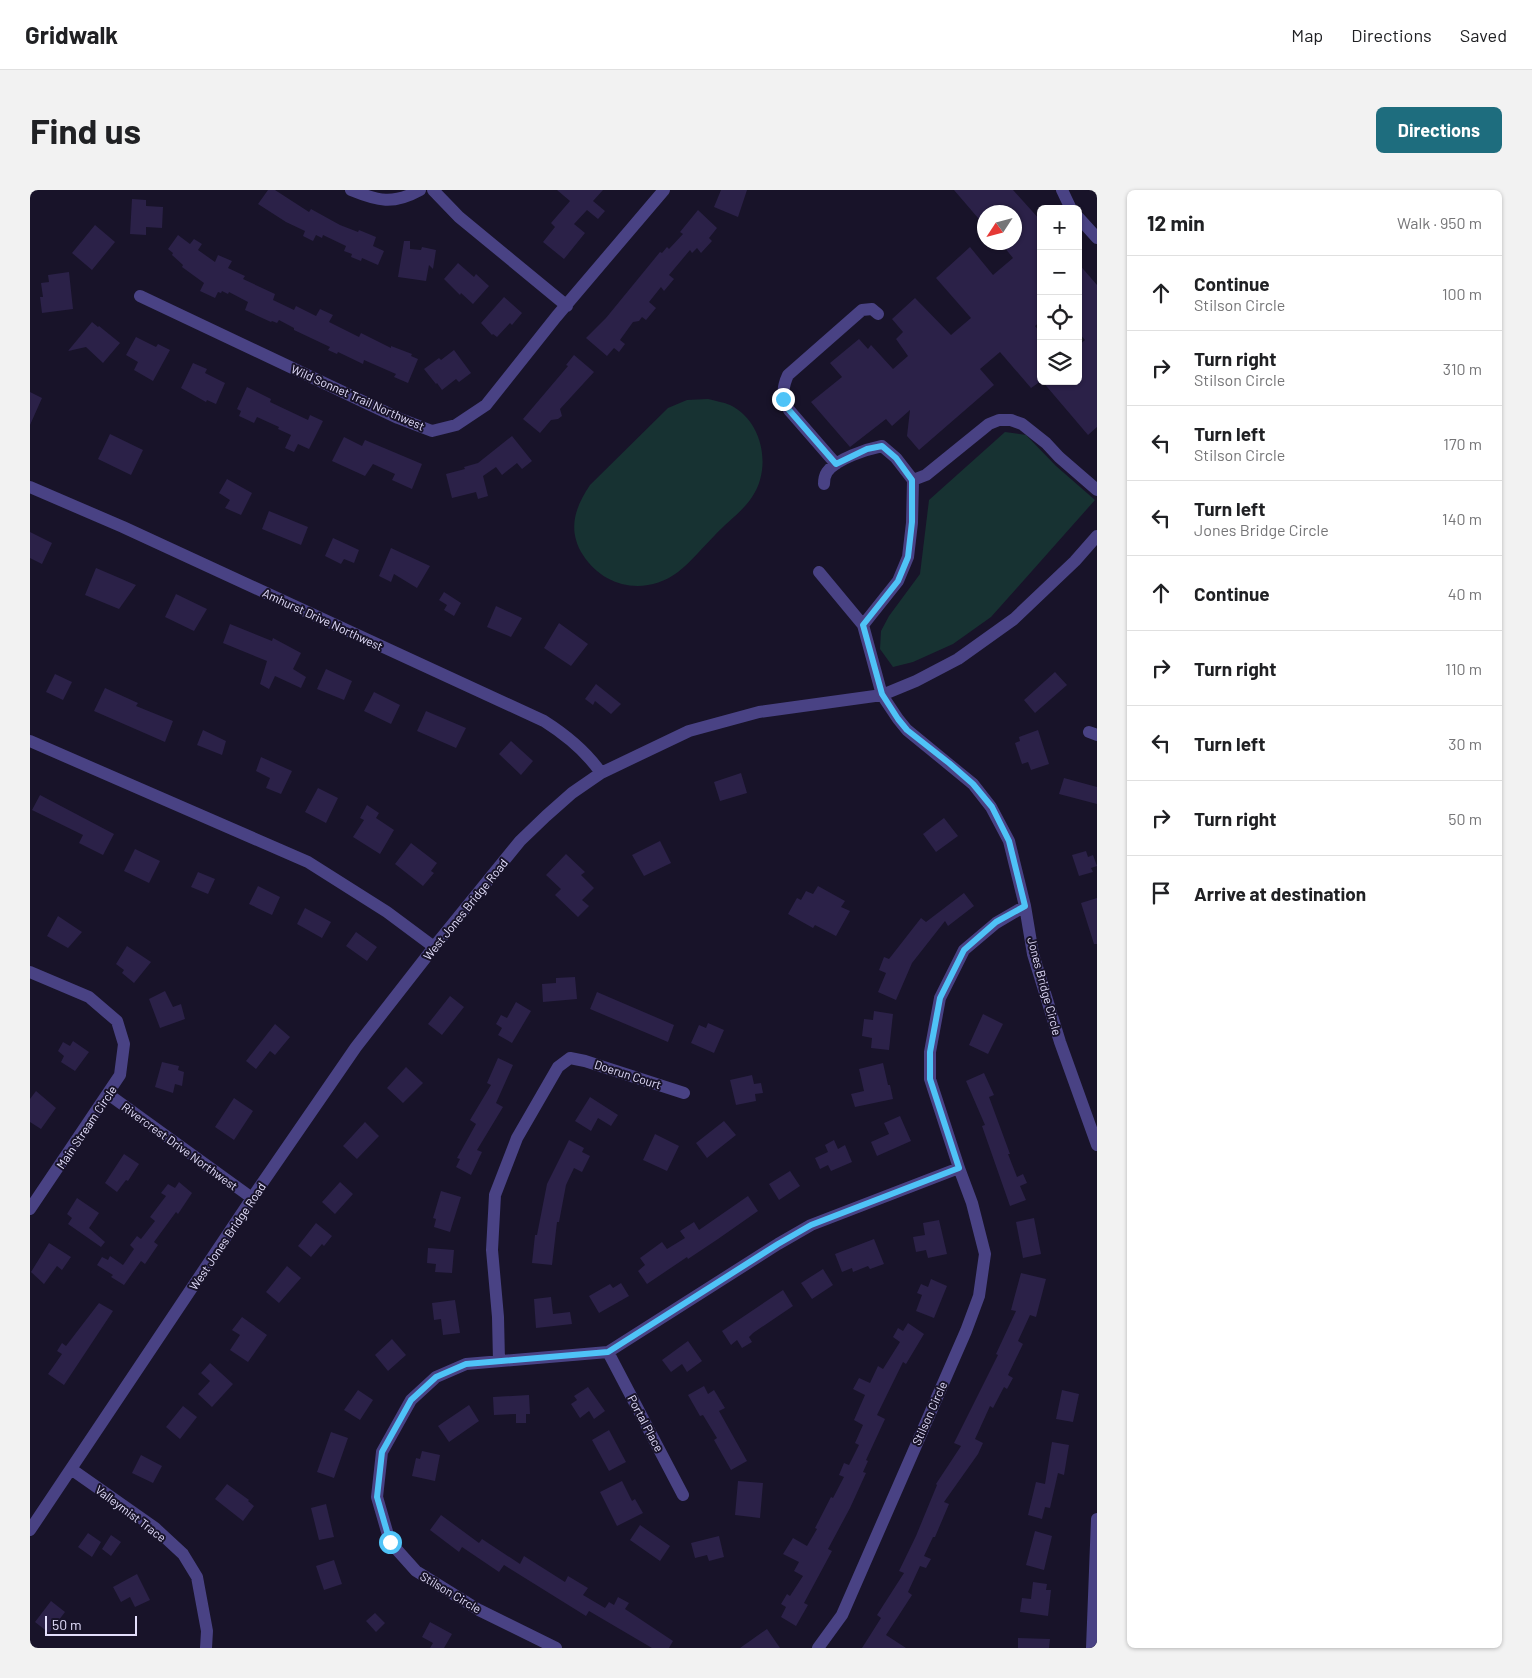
<!DOCTYPE html>
<html lang="en">
<head>
<meta charset="utf-8">
<style>
	:root { --surface:#fff; --page:#f2f2f2; --text:#202124; --muted:#757577; --line:#e0e0e0; --accent:#1e6d7e }
	body { margin:0; font-family:Barlow,sans-serif; background:var(--page); color:var(--text) }
	.controls { position:absolute; right:15px; top:15px; display:grid; overflow:hidden; border-radius:8px; box-shadow:0 1px 4px #0004 }
	.controls button { width:45px; height:45px; display:grid; place-items:center; padding:0; border:0; border-bottom:1px solid var(--line); background:var(--surface); color:var(--text); font:25px sans-serif }
	.compass { position:absolute; left:947px; top:15px; width:45px; height:45px; border-radius:50%; background:var(--surface); box-shadow:0 1px 4px #0004; rotate:234deg }
	.scale { position:absolute; left:15px; bottom:12px; width:92px; box-sizing:border-box; padding-left:5px; border:2px solid #e3defc; border-top:0; font-size:14px; line-height:18px; white-space:nowrap; color:#e3defc; -webkit-text-stroke:4px #181329; paint-order:stroke }
	.stop { position:absolute; width:15px; height:15px; margin:-11px; border:4px solid #4fc3f7; border-radius:50%; background:#fff }
	.stop.end { background:#4fc3f7; border-color:#fff; box-shadow:0 1px 5px #0008 }
	.list { margin:0; padding:0; list-style:none }
	h2 { display:flex; justify-content:space-between; align-items:center; height:65px; margin:0; padding:0 20px; font-size:21px }
	h2 small { font-size:16px; font-weight:400; color:var(--muted) }
	.list li { display:grid; grid-template-columns:32px 1fr auto; gap:15px; align-items:center; box-sizing:border-box; height:75px; padding:0 20px; border-top:1px solid var(--line) }
	.list b { display:block; font-size:19px; white-space:nowrap }
	.list p { margin:0; font-size:16px; white-space:nowrap; color:var(--muted) }
	.list em { font-size:16px; font-style:normal; color:var(--muted) }
	.icon { flex:none; width:28px; height:28px; fill:none; stroke:currentColor; stroke-width:2; stroke-linecap:round; stroke-linejoin:round }
	.map { position:relative; flex:none; width:1067px; height:1458px; overflow:hidden; border-radius:8px }
	header { display:flex; align-items:center; gap:30px; box-sizing:border-box; height:70px; padding:0 25px; background:var(--surface); border-bottom:1px solid var(--line) }
	header strong { font-size:24px }
	nav { display:flex; gap:28px; margin-inline-start:auto; font-size:18px }
	.intro { display:flex; align-items:center; justify-content:space-between; box-sizing:border-box; height:120px; padding:0 30px }
	h1 { margin:0; font-size:35px }
	.button { padding:12px 22px; border-radius:8px; background:var(--accent); color:#fff; font-size:18px; font-weight:700 }
	main { display:flex; gap:30px; padding:0 30px }
	aside { flex:1; background:var(--surface); border-radius:8px; box-shadow:0 1px 4px #0004 }
	.map>svg:first-child { display:block }
</style>
</head>
<body>
<header>
<strong>Gridwalk</strong>
<nav><a>Map</a><a>Directions</a><a>Saved</a></nav>
</header>
<div class="intro"><h1>Find us</h1><a class="button">Directions</a></div>
<main>
<div class="map">
<svg width="1067" height="1458" viewBox="0 0 1067 1458">
	<rect width="100%" height="100%" fill="#181329"/>
	<path fill="#173232" d="M678,209C685,211 693,212 700,215C733,231 742,278 722,307C714,320 696,333 685,345C673,357 661,372 648,382C616,406 574,398 553,365C537,340 545,317 560,295L638,218L657,210Z
		M975,242L996,245L1026,276L1065,310L961,427L923,454L883,472L863,477L850,459L851,441L859,426L890,384L899,310Z"/>
	<path fill="#2b2148" d="M238,0H245L279,22L281,19L310,35L328,42L329,40L346,47L343,56L354,61L348,75L332,68L331,71L321,67L322,64L314,61L316,56L293,45L292,48L286,45L283,51L273,46L275,41L256,32L228,14Z
		M527,0H573L563,11L575,21L568,29L557,20L544,34L555,43L534,69L513,52L525,37L521,33L540,11Z
		M691,0H717L708,27L684,17Z
		M924,0H983L1011,31V131L1005,136L1011,143V191L1001,198L970,162L950,179L964,195L889,260L877,246L880,220L862,236L856,229L820,257L781,212L812,187L800,173L829,149L838,159L841,155L863,179L878,166L866,149L873,142L862,129L885,108L921,145L941,128L906,88L940,57L963,85L983,68L970,52H984V22H954V35Z
		M102,9L116,10V16L133,17L132,38L116,37V45L100,44Z
		M668,20L687,38L679,48L682,51L671,63L667,58L662,63L660,60L639,85L644,89L634,101L631,97L619,112L626,118L616,130L612,127L609,131L603,132L590,150L595,154L589,162L584,158L577,166L556,148L576,128L630,62L632,63L637,57L639,59L653,44L650,42Z
		M65,35L85,52L62,80L42,63Z
		M148,45L160,54L164,49L172,54L168,60L185,72L188,65L202,71L198,78L215,86L213,89L245,104L243,110L264,120L266,116L286,126L290,119L303,125L299,132L329,147L331,143L361,158V156L382,164L381,166L388,169L378,193L364,187L366,184L334,170L333,174L308,162L307,164L298,160L300,157L264,140V138L249,130L247,133L242,131L241,132L215,120L218,112L199,102L198,104L192,101L191,103L188,102L185,108L170,101L174,93L152,77L153,75L142,65L143,63L138,59Z
		M374,51H380V59L391,60L392,57L406,60L403,79L399,75L396,91L368,87Z
		M428,73L444,87L446,84L459,96L443,114L431,103L430,105L414,89Z
		M1048,73L1067,95V237L1058,245L1012,191H1048V156L1055,150L1048,142Z
		M39,82L43,119L12,123L10,107H13L11,93L19,92L18,85Z
		M474,107L492,123L482,135L480,133L467,147L463,144L462,145L451,133Z
		M62,132L68,137L69,136L90,153L73,173L56,157L38,161Z
		M106,147L126,157L128,154L140,160L123,191L104,180L108,172L96,165Z
		M424,160L441,183L429,192L426,189L412,200L407,193L406,194L394,179L409,168L411,170Z
		M544,165L564,182L530,219L532,226L528,229L521,230L510,243L493,229L538,176L536,175Z
		M163,173L177,179L175,183L195,193L186,214L177,210L176,212L151,198Z
		M217,197L241,209L240,212L278,230L280,225L293,231L279,259L268,254L264,262L255,258L261,245L248,239L249,237L227,227L224,233L209,226L211,221L207,219Z
		M0,202L12,208L0,235Z
		M80,244L113,260L101,285L68,269Z
		M482,246L502,271L492,279L487,273L472,285L466,277L453,286L458,306L448,309L446,302L422,308L416,284L435,279L434,277L448,273Z
		M314,247L332,256L335,250L392,274L382,299L362,290L365,284L343,274L335,286L302,271Z
		M197,289L222,303L211,325L195,318L200,310L189,303Z
		M239,321L278,337L271,355L232,339Z
		M0,342L22,353L12,374L0,368Z
		M303,348L329,360L324,373L314,369L311,374L295,366Z
		M361,358L400,376L387,398L364,384L361,392L349,386Z
		M66,378L106,395L89,419L55,405Z
		M414,402L431,413L424,426L414,420L417,415L409,410Z
		M146,404L177,419L164,441L135,427Z
		M466,416L492,428L481,447L457,437Z
		M529,433L558,454L541,476L514,458Z
		M200,434L242,451L243,448L271,463L263,479L276,487L271,498L245,486L239,499L230,494L237,471L193,453Z
		M296,479L322,491L314,510L287,499Z
		M1025,482L1037,495L1005,523L994,510Z
		M25,484L42,492L33,510L16,502Z
		M566,494L591,514L581,524L565,511L563,515L555,509Z
		M75,498L108,513L106,516L143,531L135,552L64,521Z
		M344,502L370,515L361,534L334,521Z
		M396,521L436,538L426,558L387,541Z
		M173,540L196,551L192,565L167,555Z
		M1008,540L1019,574L1001,580L998,572L992,574L985,553L990,551L989,547Z
		M481,551L503,571L491,585L469,564Z
		M231,567L262,581L251,604L236,598L240,588L226,581Z
		M711,583L717,603L690,611L684,592Z
		M1034,588L1067,597V614L1029,604Z
		M288,598L308,608L296,633L275,622Z
		M10,605L84,644L73,665L49,653L53,645L2,620Z
		M337,615L349,623L346,628L364,640L350,664L323,647L334,630L330,628Z
		M914,628L928,646L906,662L893,644Z
		M630,651L641,673L614,686L602,665Z
		M381,653L407,673L401,681L404,683L393,696L365,674Z
		M105,659L130,671L119,693L94,681Z
		M1056,661L1058,667L1063,665L1067,676L1061,678L1063,682L1049,686L1042,665Z
		M536,664L555,682L551,685L564,698L552,710L559,716L548,727L525,705L531,699L516,685Z
		M168,682L185,689L178,704L161,697Z
		M228,696L250,707L242,725L219,714Z
		M788,696L815,711L811,717L820,721L806,746L785,735L783,738L758,724L767,708L771,710L776,701L783,704Z
		M934,703L944,716L918,736L915,731L882,773L866,810L848,802L856,783L849,780L854,767L859,769L891,728L896,732Z
		M1067,708V754H1064L1051,713Z
		M275,718L301,732L292,748L267,734Z
		M28,726L52,742L38,758L17,746Z
		M326,742L347,757L337,771L316,756Z
		M97,756L121,772L104,793L92,783L94,780L86,774Z
		M545,787L547,809L513,812L512,794L526,793V788Z
		M135,801L143,817L151,814L155,829L130,838L119,809Z
		M567,802L644,835L638,852L560,819Z
		M420,806L434,817L412,845L398,834Z
		M486,812L501,821L482,853L468,845L472,838L466,834L471,825L477,828Z
		M844,821L863,824L859,860L841,858L842,848L832,846L834,829L843,830Z
		M953,824L973,834L958,864L939,855Z
		M678,833L694,840L684,863L661,853L669,835L676,838Z
		M245,834L260,847L245,865L240,861L226,879L216,871Z
		M43,851L59,862L45,881L31,872L34,866L28,861L33,852L40,856Z
		M468,868L483,875L466,913L473,917L447,960L452,962L441,985L426,977L430,969L427,968L446,934L440,930L461,895L457,893Z
		M132,872L149,876L148,880L154,882L152,896L145,894L143,903L125,897Z
		M853,873L858,895H860L863,909L825,917L821,904L834,901L829,879Z
		M376,877L393,893L373,913L357,898Z
		M954,883L964,905L959,907L980,964H978L987,987L993,984L997,993L990,996L996,1010L980,1016L952,936L955,935L936,891Z
		M722,885L724,894L731,893L733,903L725,904L726,911L706,915L700,890Z
		M6,901L26,918L11,939L0,932V909Z
		M560,907L588,925L581,936L568,928L561,941L545,931Z
		M204,908L223,921L204,950L185,937Z
		M870,926L881,951L847,966L841,952L859,944L854,933Z
		M694,931L706,945L677,968L666,953Z
		M335,932L349,946L327,969L313,956Z
		M625,944L649,956L637,981L613,970Z
		M539,950L554,958L552,962L560,966L552,982L544,978L536,995L529,1032H527L522,1075L502,1073L505,1045H507L517,994Z
		M804,950L808,959L815,955L822,972L801,981L798,975L790,979L785,968L798,962L795,955Z
		M94,964L109,974L98,991L96,990L87,1002L75,993Z
		M760,981L770,996L749,1010L739,994Z
		M149,992L162,1003L148,1024L146,1022L124,1052L128,1055L115,1074L111,1071L94,1095L81,1087L83,1085L67,1075L72,1067L78,1070L80,1066L93,1075L104,1059L100,1055L107,1046L111,1049L125,1031L120,1027L136,1006L131,1003L138,994L145,998Z
		M310,992L323,1004L305,1024L292,1012Z
		M411,1001L431,1007L420,1042L404,1037L406,1029L403,1028Z
		M718,1006L728,1021L688,1049L658,1069L657,1067L617,1094L608,1081L615,1075L610,1068L632,1052L637,1059L655,1048L650,1041L664,1032L669,1040Z
		M47,1008L69,1023L59,1038L75,1052L71,1057L38,1034L42,1028L37,1024Z
		M1004,1028L1011,1064L993,1068L986,1032Z
		M909,1030L917,1064L898,1068L896,1060L886,1062L883,1047L895,1045L893,1033Z
		M286,1033L302,1046L294,1056L292,1054L281,1067L268,1056Z
		M844,1049L854,1074L840,1079L838,1076L823,1082L822,1078L812,1082L805,1064Z
		M19,1053L41,1067L32,1080L27,1076L14,1094L1,1082Z
		M398,1058L424,1060L422,1083L405,1082L406,1074L397,1073Z
		M257,1076L271,1088L249,1113L236,1102Z
		M793,1079L803,1095L782,1109L771,1093Z
		M991,1083L1016,1089L1006,1127L1000,1125L988,1151L993,1154L978,1185L983,1188L977,1199L974,1197L963,1218L960,1216L945,1249L953,1253L948,1264L914,1312L919,1314L905,1347H903L894,1366L901,1369L896,1378L890,1376L878,1402L882,1405L856,1445L876,1458H832L851,1428L847,1425L874,1383L869,1381L886,1346L907,1295L906,1294L931,1256L924,1253L968,1165L966,1164L986,1121L981,1120Z
		M901,1089L917,1096L904,1128L886,1121L892,1105L887,1103L891,1094L898,1097Z
		M591,1093L599,1106L569,1123L559,1106L580,1094L583,1098Z
		M753,1100L763,1116L723,1143L719,1147L722,1152L712,1158L707,1150L701,1155L692,1141Z
		M521,1107L523,1124L540,1122L542,1134L506,1138L504,1109Z
		M425,1110L430,1143L413,1145L411,1129L404,1130L402,1113Z
		M69,1113L83,1121L34,1195L18,1184L32,1164L27,1161L32,1153L36,1156Z
		M212,1127L237,1145L218,1172L200,1160L210,1145L202,1140Z
		M878,1133L894,1144L876,1174L873,1172L847,1225L855,1229L836,1270L838,1271L833,1282L836,1283L820,1318L798,1359L802,1361L774,1413L778,1415L766,1436L751,1427L756,1417L751,1414L757,1404L760,1406L773,1386L764,1381L769,1372L753,1364L763,1348L777,1356L787,1339L785,1338L801,1307L803,1308L814,1287L809,1285L814,1273L819,1275L829,1255L825,1253L833,1235L824,1230L835,1205L823,1199L829,1188L840,1193L848,1176L853,1179L870,1152L863,1147L868,1138L873,1141Z
		M362,1149L376,1165L358,1181L345,1165Z
		M658,1151L672,1171L657,1182L652,1174L641,1182L632,1170Z
		M180,1173L203,1194L182,1217L168,1204L180,1191L171,1183Z
		M674,1196L678,1204L684,1200L695,1218L689,1221L717,1271L701,1280L684,1250L687,1248L673,1225L670,1226L658,1205Z
		M558,1197L575,1221L564,1229L559,1221L550,1228L541,1214L547,1210L544,1206Z
		M328,1200L343,1210L330,1230L314,1220Z
		M1032,1200L1049,1204L1043,1232L1026,1229Z
		M499,1205L500,1224H496V1233H486V1224L464,1225L463,1207Z
		M439,1215L449,1231L419,1252L408,1236Z
		M153,1216L167,1227L150,1249L136,1237Z
		M579,1240L596,1272L579,1281L562,1250Z
		M301,1242L318,1248L304,1288L287,1282Z
		M1022,1252L1039,1255L1034,1285L1028,1283L1020,1318L1015,1317L1012,1329L998,1325L1006,1292L1015,1294Z
		M392,1261L410,1265L405,1291L382,1286L386,1268L390,1269Z
		M111,1265L132,1276L123,1293L102,1283Z
		M592,1291L602,1311L605,1309L613,1323L587,1336L570,1302Z
		M708,1291L733,1293L730,1328L705,1325Z
		M197,1294L219,1310L218,1311L224,1316L213,1331L185,1309Z
		M296,1314L304,1347L289,1350L281,1318Z
		M411,1325L449,1353L452,1349L490,1374L494,1366L535,1392L538,1386L558,1398L553,1405L575,1418L579,1412L584,1415L588,1407L599,1413L595,1419L643,1451L639,1458H622L559,1421L556,1426L474,1375L469,1382L432,1357L429,1362L400,1340Z
		M610,1335L640,1356L630,1371L600,1350Z
		M1005,1341L1022,1346L1014,1380L996,1375Z
		M58,1343L71,1352L62,1367L48,1357Z
		M81,1345L91,1352L81,1366L72,1359Z
		M689,1346L694,1367L679,1371L677,1365L665,1368L661,1353Z
		M304,1370L312,1394L294,1400L286,1376Z
		M107,1384L120,1410L105,1417L100,1407L91,1412L83,1397Z
		M1003,1392L1017,1394L1016,1400H1021L1018,1426L990,1422L992,1408L1001,1409Z
		M21,1411L35,1422L19,1443L5,1432Z
		M345,1423L355,1433L346,1442L336,1431Z
		M400,1432L422,1444L414,1458H400L403,1453L392,1447Z
		M737,1439L750,1458H710Z
		M988,1448L1020,1449L1019,1458H988Z"/>
	<g fill="none" stroke-linecap="round" stroke-linejoin="round">
		<path stroke="#494284" stroke-width="12" d="M321,0C348,11 363,15 390,0
			M403,0L429,27L537,116
			M1032,0L1041,19
			M1048,27L1067,48
			M110,106L368,228L402,241L426,235L456,215L526,127L634,0
			M806,274L759,220C752,206 752,198 758,185L832,120L842,119L848,124
			M883,290L896,285L959,234L969,230H981L992,234L1016,253L1029,267L1067,300
			M794,294C794,291 795,285 797,282C806,269 837,259 852,256L866,268L883,290L882,333L878,367L868,391L833,435
			M0,297L93,337L514,531C536,545 556,561 571,583
			M789,382L833,435L852,505L868,529L877,540L943,594L961,617L979,651L995,716L1003,764L1030,852L1067,955
			M1059,542L1067,545
			M0,551L278,672L357,722L404,757
			M0,782L59,807L87,831L94,854L90,885L0,1019
			M78,904L222,1008
			M578,1162L653,1305
			M469,1171L468,1127L462,1060L465,1005L487,948L528,877L540,868L555,871L654,903
			M41,1279L125,1338L153,1364L167,1387L177,1441L176,1458
			M0,1340L222,1008L326,857L404,757L490,651L516,626L542,603L571,583L659,541L729,522L852,505L886,491L928,469L984,429L1045,371L1067,346
			M526,1458L449,1420L386,1381L360,1352L347,1307L352,1262L381,1210L406,1187L436,1174L578,1162L748,1054L781,1035L929,978
			M788,1458L812,1425L936,1141L949,1106L955,1064L942,1013L929,978L900,889V862L910,808L934,760L966,733L995,716
			M1062,1458L1067,1329"/>
	</g>
	<g fill="none" stroke-linecap="round" stroke-linejoin="round">
		<path stroke="#4fc3f7" stroke-width="6" d="M360,1352L347,1307L352,1262L381,1210L406,1187L436,1174L578,1162L748,1054L781,1035L929,978L900,889V862L910,808L934,760L966,732L995,716L979,651L962,617L943,594L919,573L877,540L868,529L852,504L833,435L868,391L878,367L882,332V290L866,268L852,256L837,259L806,274L759,220L753,209"/>
	</g>
	<g text-anchor="middle" dominant-baseline="central" stroke-width="4" stroke-linejoin="round" paint-order="stroke">
		<g font-size="12" fill="#e3defc" stroke="#181329">
			<text transform="translate(328 207) rotate(24)">Wild Sonnet Trail Northwest</text>
			<text transform="translate(293 429) rotate(25)">Amhurst Drive Northwest</text>
			<text transform="translate(435 719) rotate(-51)">West Jones Bridge Road</text>
			<text transform="translate(1015 796) rotate(75)">Jones Bridge Circle</text>
			<text transform="translate(598 884) rotate(18)">Doerun Court</text>
			<text transform="translate(56 937) rotate(-56)">Main Stream Circle</text>
			<text transform="translate(150 956) rotate(36)">Rivercrest Drive Northwest</text>
			<text transform="translate(197 1046) rotate(-56)">West Jones Bridge Road</text>
			<text transform="translate(899 1223) rotate(-66)">Stilson Circle</text>
			<text transform="translate(616 1233) rotate(62)">Portal Place</text>
			<text transform="translate(101 1323) rotate(37)">Valleymist Trace</text>
			<text transform="translate(421 1402) rotate(31)">Stilson Circle</text>
		</g>
	</g>
</svg>
<div class="controls">
<button>+</button>
<button>−</button>
<button><svg class="icon" aria-label="locate" viewBox="0 0 24 24"><circle cx="12" cy="12" r="6"/><path d="M12 2v4M12 18v4M2 12h4M18 12h4"/></svg></button>
<button><svg class="icon" aria-label="layers" viewBox="0 0 24 24"><path d="M12 4l9 5-9 5-9-5zM3 14l9 5 9-5"/></svg></button>
</div>
<svg class="compass" viewBox="-18 -18 36 36"><path d="M0-13l5 13h-10z" fill="#e53935"/><path d="M0 13l5-13h-10z" fill="#757577"/></svg>
<div class="scale">50 m</div>
<div class="stop" style="left:360px;top:1352px"></div>
<div class="stop end" style="left:753px;top:209px"></div>
</div>
<aside>
<h2>12 min<small>Walk · 950 m</small></h2>
<ul class="list">
<li><svg class="icon" aria-label="ahead" viewBox="0 0 24 24"><path d="M12 20V5M6 11l6-6 6 6"/></svg><div><b>Continue</b><p>Stilson Circle</p></div><em>100 m</em></li>
<li><svg class="icon" aria-label="right" viewBox="0 0 24 24"><path d="M7 20v-9h11M14 6l5 5-5 5"/></svg><div><b>Turn right</b><p>Stilson Circle</p></div><em>310 m</em></li>
<li><svg class="icon" aria-label="left" viewBox="0 0 24 24"><path d="M17 20v-9H6M10 6l-5 5 5 5"/></svg><div><b>Turn left</b><p>Stilson Circle</p></div><em>170 m</em></li>
<li><svg class="icon" aria-label="left" viewBox="0 0 24 24"><path d="M17 20v-9H6M10 6l-5 5 5 5"/></svg><div><b>Turn left</b><p>Jones Bridge Circle</p></div><em>140 m</em></li>
<li><svg class="icon" aria-label="ahead" viewBox="0 0 24 24"><path d="M12 20V5M6 11l6-6 6 6"/></svg><div><b>Continue</b></div><em>40 m</em></li>
<li><svg class="icon" aria-label="right" viewBox="0 0 24 24"><path d="M7 20v-9h11M14 6l5 5-5 5"/></svg><div><b>Turn right</b></div><em>110 m</em></li>
<li><svg class="icon" aria-label="left" viewBox="0 0 24 24"><path d="M17 20v-9H6M10 6l-5 5 5 5"/></svg><div><b>Turn left</b></div><em>30 m</em></li>
<li><svg class="icon" aria-label="right" viewBox="0 0 24 24"><path d="M7 20v-9h11M14 6l5 5-5 5"/></svg><div><b>Turn right</b></div><em>50 m</em></li>
<li><svg class="icon" aria-label="arrive" viewBox="0 0 24 24"><path d="M6 21V4h12l-3 4 3 4H6"/></svg><div><b>Arrive at destination</b></div></li>
</ul>
</aside>
</main>
</body>
</html>
